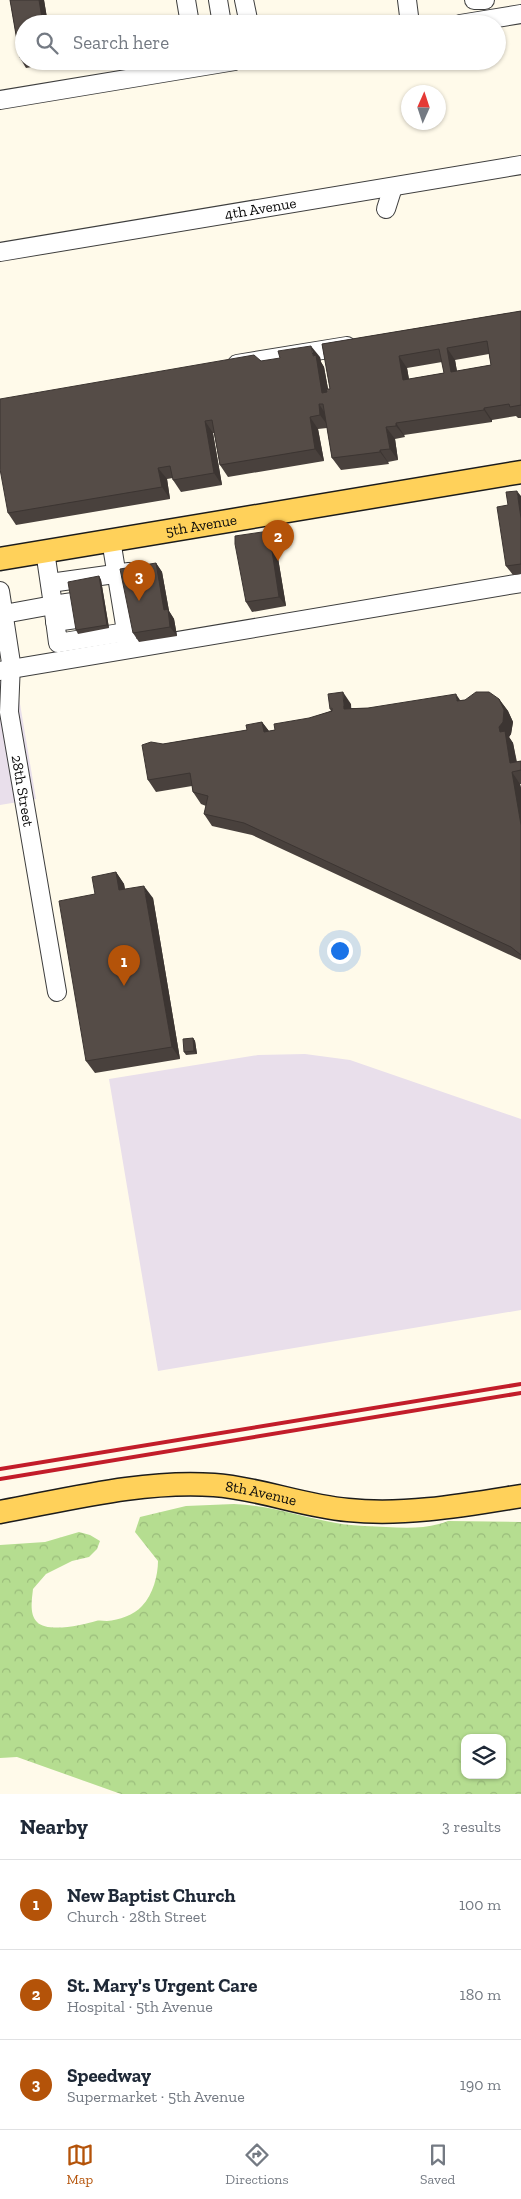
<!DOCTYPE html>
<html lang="en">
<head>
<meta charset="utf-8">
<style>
	:root { --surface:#fff; --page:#f6f6f7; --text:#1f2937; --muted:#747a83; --line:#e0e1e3; --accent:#b45309 }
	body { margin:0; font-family:"Zilla Slab",serif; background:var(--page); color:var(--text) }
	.controls { position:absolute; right:15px; bottom:15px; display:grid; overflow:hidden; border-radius:10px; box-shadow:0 1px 4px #0004 }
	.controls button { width:45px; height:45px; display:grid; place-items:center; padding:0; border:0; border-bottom:1px solid var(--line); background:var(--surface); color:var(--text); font:25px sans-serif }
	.compass { position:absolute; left:401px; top:85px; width:45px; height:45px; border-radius:50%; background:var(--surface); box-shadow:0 1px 4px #0004; rotate:3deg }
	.you { position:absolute; left:339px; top:950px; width:18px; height:18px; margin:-12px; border:4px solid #fff; border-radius:50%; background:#1a73e8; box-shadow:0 0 0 8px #1a73e833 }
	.badge { display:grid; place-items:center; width:32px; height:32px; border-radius:50%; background:var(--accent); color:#fff; font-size:16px; font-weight:700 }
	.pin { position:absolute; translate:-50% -41px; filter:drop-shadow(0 1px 2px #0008) }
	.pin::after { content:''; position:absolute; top:26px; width:18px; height:15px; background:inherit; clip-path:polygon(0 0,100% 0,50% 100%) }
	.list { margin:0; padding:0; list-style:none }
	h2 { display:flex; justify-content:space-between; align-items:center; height:65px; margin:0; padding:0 20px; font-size:21px }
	h2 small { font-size:16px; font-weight:400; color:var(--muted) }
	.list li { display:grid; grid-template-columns:32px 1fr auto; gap:15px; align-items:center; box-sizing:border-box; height:90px; padding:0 20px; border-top:1px solid var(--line) }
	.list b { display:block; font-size:19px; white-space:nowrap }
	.list p { margin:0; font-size:16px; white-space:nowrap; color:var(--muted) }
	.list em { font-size:16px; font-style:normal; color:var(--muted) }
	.icon { flex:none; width:28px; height:28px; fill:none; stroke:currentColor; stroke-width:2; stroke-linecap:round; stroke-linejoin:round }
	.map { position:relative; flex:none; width:521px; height:1794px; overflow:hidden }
	.search { position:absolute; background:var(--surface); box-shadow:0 1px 4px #0004; left:15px; right:15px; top:15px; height:55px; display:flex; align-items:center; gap:12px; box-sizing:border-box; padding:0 18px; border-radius:28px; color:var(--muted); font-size:19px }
	.sheet { height:335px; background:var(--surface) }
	nav { display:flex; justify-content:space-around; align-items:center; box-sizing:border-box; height:70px; border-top:1px solid var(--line); background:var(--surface); font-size:14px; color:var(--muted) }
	nav a { display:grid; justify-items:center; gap:2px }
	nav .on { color:var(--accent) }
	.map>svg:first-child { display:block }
</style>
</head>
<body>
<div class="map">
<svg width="521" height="1794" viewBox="0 0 521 1794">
	<defs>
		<pattern id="forest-crowns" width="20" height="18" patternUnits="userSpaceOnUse" patternTransform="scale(1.25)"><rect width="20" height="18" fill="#b5dd90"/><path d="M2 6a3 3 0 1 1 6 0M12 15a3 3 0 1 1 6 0" fill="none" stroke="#9abc7b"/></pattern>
	</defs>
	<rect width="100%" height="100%" fill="#fffaea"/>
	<path fill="#e9dfeb" d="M15,674L36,799L0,805V677Z
		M305,1054L350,1060L521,1119V1310L158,1371L109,1079L258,1055Z"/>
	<path fill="url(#forest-crowns)" fill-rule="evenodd" d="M234,1504C269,1505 302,1517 336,1523C353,1526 370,1526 386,1527C407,1528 428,1529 448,1521L521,1522V1794H121L17,1757L0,1758V1545L45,1542L79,1532L90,1535L100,1541L97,1549L89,1557L72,1561L46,1574L33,1589C32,1599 29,1614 37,1622C47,1633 83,1625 96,1621C100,1620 103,1621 107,1621C119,1620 134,1615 142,1606C153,1595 158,1575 158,1561L135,1532L140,1517L186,1506ZM465,1738H502V1775H465Z"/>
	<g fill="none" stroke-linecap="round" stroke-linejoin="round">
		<g stroke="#3e3e3e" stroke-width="20">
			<g id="minor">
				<path d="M186,0L190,24"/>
				<path d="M218,0L222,24"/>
				<path d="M244,0L249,24"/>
				<path d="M407,0L410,24"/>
				<path d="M474,0H485"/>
				<path d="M460,24L521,14"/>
				<path d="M0,100L235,61"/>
				<path d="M386,209L393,187"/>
				<path id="s1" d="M0,252L521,165"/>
				<path d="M237,364L347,346"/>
				<path d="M111,540L128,643"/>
				<path d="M50,583L129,572"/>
				<path id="s2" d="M0,591L11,663L9,712L57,992"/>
				<path d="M73,602L53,605L58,643L126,632"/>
				<path d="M4,614L53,605L45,551"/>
				<path d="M55,622L76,619"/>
				<path d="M0,671L521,583"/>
			</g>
		</g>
		<g stroke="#1c1c1c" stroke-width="25">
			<g id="major">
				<path id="s3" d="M0,559L521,472"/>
				<path id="s4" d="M0,1512C70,1499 143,1480 214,1485C259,1488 302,1506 348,1510C405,1516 465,1505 521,1496"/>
			</g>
		</g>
		<use href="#minor" stroke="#fff" stroke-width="18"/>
		<use href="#major" stroke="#ffd15a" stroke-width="22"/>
		<path stroke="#c21d2a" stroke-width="4" d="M0,1469L521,1384
			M0,1479L521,1393"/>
	</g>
	<path fill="#49413d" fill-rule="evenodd" d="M10,0H44L48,24H24V61H54V63L26,68L20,58Z
		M521,311V418H518L516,416L492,420V422L404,435L405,437L395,439L398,460L388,462L389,464L341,470L332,458L327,428L318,429L324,461L228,477L220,465L214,433H213L222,485L181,492L173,480V478L167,479L170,499L16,525L8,513L261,361L320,357L321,362L324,367L328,389H330L322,344ZM489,354L491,365L457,371L455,360ZM442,362L444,373L409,379L407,368Z
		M521,496V574L513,575L506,566L508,505Z
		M275,540L286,606L252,612L246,602Z
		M156,563L162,572L169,611L174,619L177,636L139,642L133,633Z
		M99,576L101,580L109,628L78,634L76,630Z
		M499,699L508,711L513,722L511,734L509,737L513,743L517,762L521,761V784H520L521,788V960L252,835L212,826L204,814L206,806L201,804L193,792L192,786L156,792L148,780L163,744L247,730L262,722L269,731L275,730L331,711L330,709L351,704V708H368L461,700Z
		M116,872L124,884L125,889L153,898L180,1059L95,1073L86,1061Z
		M193,1038L195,1041L197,1054L186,1055L184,1052Z"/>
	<path fill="#3c3532" d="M39,0H44L48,24H43Z
		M311,346L320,357L321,362L324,367L331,405L322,393Z
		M447,348L455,360L459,384L451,372Z
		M399,356L407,368L411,392L403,380Z
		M319,404L327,416L329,427L320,415Z
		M484,408L492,420V422L484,410Z
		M310,417L318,429L324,461L315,449Z
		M205,421L213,433L222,485L214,473Z
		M396,423L404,435L405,437L396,426Z
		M386,427L395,439L398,460L390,449Z
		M380,450L388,462L389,464L380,452Z
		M158,468L167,479L170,499L162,487Z
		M517,491L521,496V518Z
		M269,531L275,540L286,606L279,597Z
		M156,563L162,572L169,611L174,619L177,636L170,627L164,610Z
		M99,576L101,580L109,628L107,625Z
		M343,692L351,704L352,721L344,709Z
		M456,694L464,706L457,701Z
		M499,699L508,711L513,722L511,734L509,737L513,743L518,771L510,763L500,732L499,727Z
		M262,722L271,734L264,732Z
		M512,772L520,784L521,788V826Z
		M116,872L124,884L127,902L119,890Z
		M144,886L153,898L180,1059L172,1047Z
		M193,1038L195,1041L197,1054L194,1051Z"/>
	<path fill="#554c47" stroke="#3c3532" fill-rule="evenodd" d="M10,0H39L43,24H24V58H20Z
		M521,311V405L510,407L509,404L484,408V410L396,423V426L386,427L390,449L380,450V452L332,458L323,404H319L320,415L310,417L315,449L220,465L212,420L205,421L214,473L173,480L170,466L158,468L162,487L8,513L0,469V399L254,355L261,361L280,358L278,351L311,346L313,356L316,355L322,393L327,392L326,389H330L322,344ZM487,341L491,365L451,372L447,348ZM439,349L444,373L403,380L399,356Z
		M517,491L521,518V564L506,566L497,507L508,505L506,492Z
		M269,531L279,597L246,602L235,544V536Z
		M156,563L164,610L168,609L170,627L133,633L120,569Z
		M99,576L107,625L76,630L68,582Z
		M343,692L344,709L368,708L456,694L457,701L465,700L476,692H489L499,699L504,710L503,722L499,727L500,732L505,731L510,763L521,761V770L512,772L521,825V955L511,947L244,823L204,814L208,796L193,792L190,773L148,780L142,745L151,742L163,744L247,730L246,725L262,722L264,732L275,730L274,724L309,718L332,711V708L330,709L328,694Z
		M116,872L119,890L144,886L172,1047L86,1061L59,901L95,894L92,877Z
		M193,1038L194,1051L184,1052L183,1039Z"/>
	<g text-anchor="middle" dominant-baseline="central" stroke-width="5" stroke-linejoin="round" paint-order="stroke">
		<g font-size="15" fill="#0b0b0b" stroke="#fff">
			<text stroke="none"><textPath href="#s1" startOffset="264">4th Avenue</textPath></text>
			<text stroke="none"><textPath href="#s3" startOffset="204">5th Avenue</textPath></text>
			<text stroke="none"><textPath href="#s2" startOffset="202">28th Street</textPath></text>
			<text stroke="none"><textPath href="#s4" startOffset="264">8th Avenue</textPath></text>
		</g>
	</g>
</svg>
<div class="controls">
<button><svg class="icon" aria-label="layers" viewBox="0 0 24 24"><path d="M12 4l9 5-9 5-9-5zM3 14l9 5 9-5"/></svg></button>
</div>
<svg class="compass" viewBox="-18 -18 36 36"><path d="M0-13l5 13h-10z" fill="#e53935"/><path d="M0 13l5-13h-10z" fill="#747a83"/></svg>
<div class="you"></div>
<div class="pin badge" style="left:124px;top:986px">1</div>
<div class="pin badge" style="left:278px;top:561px">2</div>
<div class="pin badge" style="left:139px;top:601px">3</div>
<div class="search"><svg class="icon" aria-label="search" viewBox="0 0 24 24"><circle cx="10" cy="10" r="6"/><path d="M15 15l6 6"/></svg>Search here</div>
</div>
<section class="sheet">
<h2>Nearby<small>3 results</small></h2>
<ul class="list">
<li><span class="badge">1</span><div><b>New Baptist Church</b><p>Church · 28th Street</p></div><em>100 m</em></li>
<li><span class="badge">2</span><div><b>St. Mary's Urgent Care</b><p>Hospital · 5th Avenue</p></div><em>180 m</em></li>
<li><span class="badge">3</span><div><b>Speedway</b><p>Supermarket · 5th Avenue</p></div><em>190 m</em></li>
</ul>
</section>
<nav>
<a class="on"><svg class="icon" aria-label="map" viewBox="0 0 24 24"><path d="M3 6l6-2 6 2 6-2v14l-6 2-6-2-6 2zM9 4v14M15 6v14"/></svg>Map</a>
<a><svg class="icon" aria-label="directions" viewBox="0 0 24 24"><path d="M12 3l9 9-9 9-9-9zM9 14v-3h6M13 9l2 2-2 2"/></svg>Directions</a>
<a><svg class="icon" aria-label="saved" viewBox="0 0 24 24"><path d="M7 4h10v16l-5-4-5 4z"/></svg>Saved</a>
</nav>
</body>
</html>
